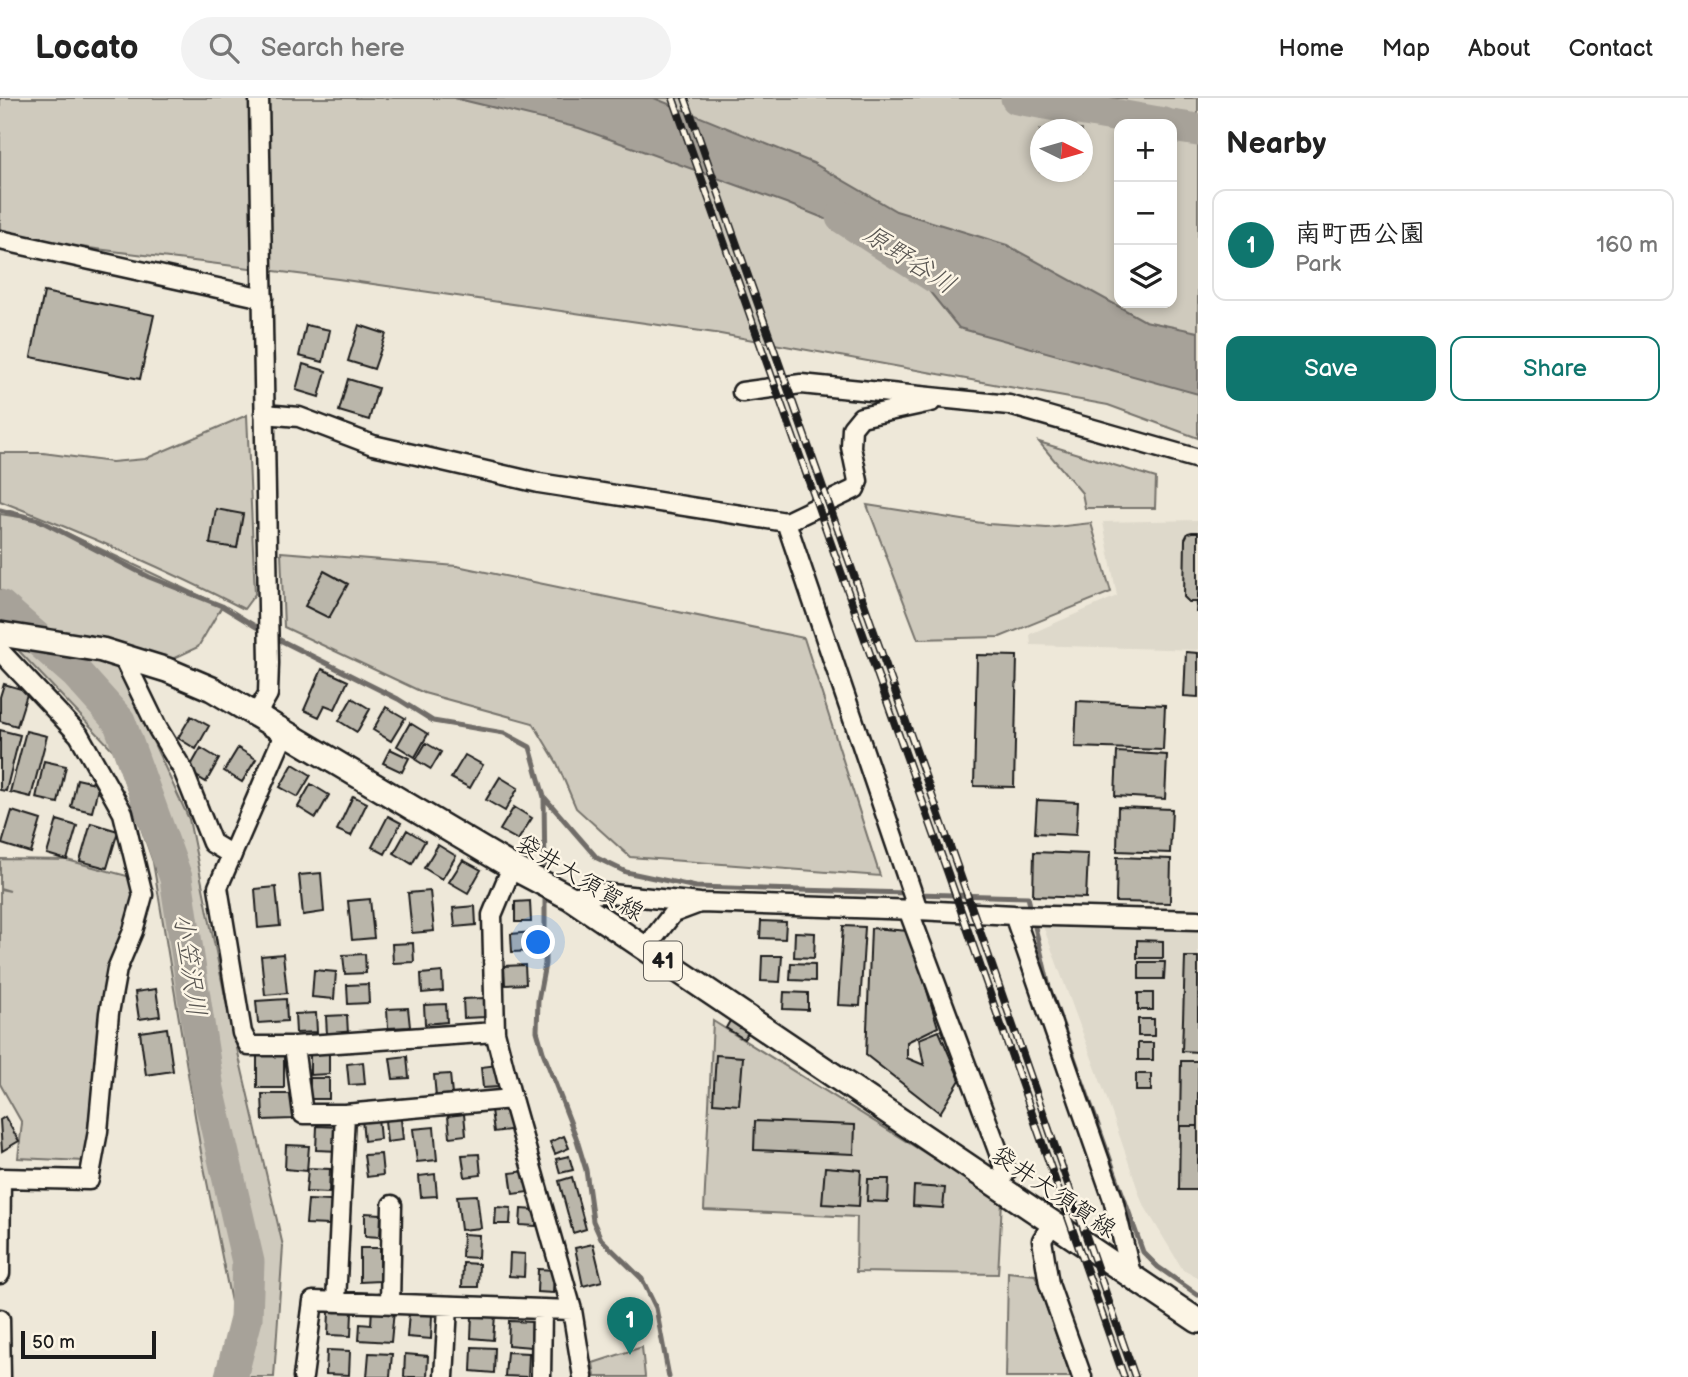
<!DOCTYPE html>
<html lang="en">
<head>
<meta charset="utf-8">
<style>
	:root { --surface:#fff; --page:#f2f2f2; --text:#222; --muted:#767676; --line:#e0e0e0; --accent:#0f766e }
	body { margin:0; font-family:"Balsamiq Sans","Klee One",sans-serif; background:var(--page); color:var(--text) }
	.controls { position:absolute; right:21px; top:21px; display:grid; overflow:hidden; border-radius:14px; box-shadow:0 4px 10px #0003 }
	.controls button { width:63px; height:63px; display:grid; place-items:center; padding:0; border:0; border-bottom:2px solid var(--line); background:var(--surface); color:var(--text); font:35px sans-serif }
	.compass { position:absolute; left:1030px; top:21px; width:63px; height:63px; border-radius:50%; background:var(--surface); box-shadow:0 4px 10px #0003; rotate:95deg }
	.scale { position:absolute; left:21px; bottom:18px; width:135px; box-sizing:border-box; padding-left:7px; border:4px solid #1c1c1c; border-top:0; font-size:19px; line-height:24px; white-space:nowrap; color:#1c1c1c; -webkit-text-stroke:5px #fcf5e5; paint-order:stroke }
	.you { position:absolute; left:539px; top:845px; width:24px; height:24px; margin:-18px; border:5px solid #fff; border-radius:50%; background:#1a73e8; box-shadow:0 0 0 10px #1a73e833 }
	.badge { display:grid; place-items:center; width:46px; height:46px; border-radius:50%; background:var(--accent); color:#fff; font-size:23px; font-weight:700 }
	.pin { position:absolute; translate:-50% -58px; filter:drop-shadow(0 2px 4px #0008) }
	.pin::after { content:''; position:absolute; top:37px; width:24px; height:21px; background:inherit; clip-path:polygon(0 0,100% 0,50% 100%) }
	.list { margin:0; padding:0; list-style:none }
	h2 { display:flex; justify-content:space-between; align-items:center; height:91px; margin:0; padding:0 28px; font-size:30px }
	h2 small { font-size:23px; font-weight:400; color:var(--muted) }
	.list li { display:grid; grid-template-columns:46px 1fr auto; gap:21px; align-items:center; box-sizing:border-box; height:112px; margin:0 14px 14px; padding:0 14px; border:2px solid var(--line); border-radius:14px }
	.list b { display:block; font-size:26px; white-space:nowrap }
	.list p { margin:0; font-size:23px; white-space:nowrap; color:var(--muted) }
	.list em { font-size:23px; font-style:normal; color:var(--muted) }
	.actions { display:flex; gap:14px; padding:21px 28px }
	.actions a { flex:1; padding:16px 0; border:2px solid var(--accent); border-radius:14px; text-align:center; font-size:24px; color:var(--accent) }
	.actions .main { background:var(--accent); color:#fff }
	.icon { flex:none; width:38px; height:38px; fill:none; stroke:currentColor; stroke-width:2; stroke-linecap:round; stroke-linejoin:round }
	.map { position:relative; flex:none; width:1198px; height:1279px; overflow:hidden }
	header { display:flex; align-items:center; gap:42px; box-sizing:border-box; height:98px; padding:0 35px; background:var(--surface); border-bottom:2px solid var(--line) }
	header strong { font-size:33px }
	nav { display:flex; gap:38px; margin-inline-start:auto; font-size:24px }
	.search { width:490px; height:63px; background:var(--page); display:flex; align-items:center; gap:18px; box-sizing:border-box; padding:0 24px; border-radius:38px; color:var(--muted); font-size:26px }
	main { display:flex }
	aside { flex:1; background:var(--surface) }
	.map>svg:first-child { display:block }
</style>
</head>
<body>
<header>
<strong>Locato</strong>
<div class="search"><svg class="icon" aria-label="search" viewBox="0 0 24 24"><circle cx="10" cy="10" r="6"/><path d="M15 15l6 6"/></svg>Search here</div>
<nav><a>Home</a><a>Map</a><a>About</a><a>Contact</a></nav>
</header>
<main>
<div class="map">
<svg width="1198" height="1279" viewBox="0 0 1198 1279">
	<rect width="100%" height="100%" fill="#eee8d9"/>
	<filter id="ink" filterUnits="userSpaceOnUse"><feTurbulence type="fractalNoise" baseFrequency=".0143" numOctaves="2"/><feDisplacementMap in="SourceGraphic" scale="14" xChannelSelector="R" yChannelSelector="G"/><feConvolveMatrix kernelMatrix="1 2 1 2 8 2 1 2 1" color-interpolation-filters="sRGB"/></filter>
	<g filter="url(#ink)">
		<path fill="#ded9cb" d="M1198,422V552L1031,547L1030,536L1117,498L1103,424Z
			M1043,828L1198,833V1180L1183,1172L1142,1104L1107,1001Z"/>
		<path fill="#cfcabd" stroke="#76736c" stroke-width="2" fill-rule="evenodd" d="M0,0H1198V340L1108,307L715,235L338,181L0,139ZM1119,26H1172V205H1119ZM1040,32H1082V74H1040Z
			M247,317L255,496L244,511C164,470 83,435 0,403V355H43L112,364L145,361Z
			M1039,344L1156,380L1155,410H1085L1082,395Z
			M867,407L988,426L1047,430L1091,425L1111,494L1000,539L918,541Z
			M0,416L39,422L222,508L198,549L125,583L189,721L226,903L283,1148L274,1279H218L235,1224L201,1054L153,764L114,653L0,533Z
			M281,454L457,468L804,540L880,778L630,759L576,710L557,665L533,625L424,595L284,529Z
			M0,761L67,762L131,779L133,801L106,879L84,1063L18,1060L22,1025L0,986V791L10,793L0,790Z
			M713,923L1002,1103L998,1176L856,1174L857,1119L704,1112Z
			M1008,1174L1035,1177L1071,1279H1006Z
			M642,1249L645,1279H595L593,1265Z"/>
		<path fill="#a7a299" stroke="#6f6c67" stroke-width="2" d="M454,0H654L813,65L896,113L1007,147L1145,223L1198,234V296L959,230L893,148L786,105L579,30Z"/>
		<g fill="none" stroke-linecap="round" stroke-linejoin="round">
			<path stroke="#6f6c67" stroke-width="5" d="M0,412L39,422L149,479L222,508L263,533
				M272,538L398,601L433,623L504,635L530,649L544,699L545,780
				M544,699L597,760L626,774L696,789L907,795
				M545,793V866L538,903L537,933L543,954L576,1039L586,1072L593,1123L601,1141L642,1181L656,1210L669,1279
				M917,796L1028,799L1049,889L1143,1154L1158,1169L1198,1197"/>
			<path stroke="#a7a299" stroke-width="33" d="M1017,0L1164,26
				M1172,28L1198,32
				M842,119L935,179
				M0,508L76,575L119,623L176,780L208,991L248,1164L246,1221L231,1279"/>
		</g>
		<path fill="#bab6aa" stroke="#1c1c1c" stroke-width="2" d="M44,194L154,217L140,281L31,259Z
			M306,227L330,232L323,264L299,258Z
			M359,227L386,236L374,271L348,263Z
			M303,266L326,273L319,299L296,292Z
			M348,281L378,290L369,322L339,313Z
			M216,411L243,416L237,450L210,446Z
			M1192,434H1198V514H1196L1197,504H1189L1184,499L1185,441L1188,435Z
			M324,473L348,486L329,520L305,508Z
			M1186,554L1198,555V599L1184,598Z
			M977,557L1017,558L1014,689L974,688Z
			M322,571L348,583L335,611L325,607L319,619L304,612Z
			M4,586L28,593L17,628L0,623V599Z
			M352,600L370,611L357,634L339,623Z
			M1077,603L1165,607L1163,652L1075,649Z
			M386,609L405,620L391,643L373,632Z
			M191,618L209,628L196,651L178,640Z
			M410,625L428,636L415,659L397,648Z
			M0,632L20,637L6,693L0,692Z
			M26,633L47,638L31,699L10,694Z
			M426,645L441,654L431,671L416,662Z
			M201,650L219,661L206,684L188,673Z
			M238,650L256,661L242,684L224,673Z
			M390,651L409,660L402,674L383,665Z
			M1117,654L1167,657L1165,701L1115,698Z
			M465,657L483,667L470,690L451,680Z
			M44,663L66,668L58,705L36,700Z
			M293,666L311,677L298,699L280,689Z
			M500,679L518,690L505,713L486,702Z
			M77,681L99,686L92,714L71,709Z
			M311,686L329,697L316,720L298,709Z
			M353,698L367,705L351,738L337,732Z
			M1037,702L1078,704L1076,737L1035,735Z
			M514,709L532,720L518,742L500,732Z
			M1118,709L1172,711L1170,755L1117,753Z
			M12,713L41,722L31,755L2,746Z
			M388,718L401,725L385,756L372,749Z
			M57,722L77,728L67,762L47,756Z
			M91,725L118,733L107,770L80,763Z
			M407,732L425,743L412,766L394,755Z
			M438,747L456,758L442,781L424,770Z
			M1034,754L1088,756L1086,800L1033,798Z
			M1117,759L1171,761L1170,805L1116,804Z
			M463,762L481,772L468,795L449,784Z
			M321,775L324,814L303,817L299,777Z
			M276,789L280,828L258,830L255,791Z
			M430,793L434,833L412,835L408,795Z
			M370,801L374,840L352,842L348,803Z
			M530,803L531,824H515V804Z
			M475,808L476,827L455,829L453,810Z
			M761,823L786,824L785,841L760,840Z
			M843,828L865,829L860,908L838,907Z
			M871,830L909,833L938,929L907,944V960L924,967L919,941L939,933L960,982L940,1015L866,957Z
			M532,834L534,853L512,854L511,836Z
			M795,834L815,835L814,860L794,859Z
			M1137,842L1163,843V860H1137Z
			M413,845L414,864L393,865L392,846Z
			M283,856L287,895L265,897L261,858Z
			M365,856L366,875L345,876L343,857Z
			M762,858H782L780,884L761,883Z
			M1185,859H1198V954L1182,953Z
			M1139,864H1165L1164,881H1139Z
			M791,865L815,866V883L790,882Z
			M525,867L526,886L505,887L504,868Z
			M314,872L336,874L334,901L312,899Z
			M442,874L443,893L422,895L421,876Z
			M368,886L369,905L348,906L347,887Z
			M156,891L160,918L139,921L135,894Z
			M784,894L808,895V912L783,911Z
			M1138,895H1153V912H1138Z
			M485,900L486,919L464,920L463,901Z
			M286,901L287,923L258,925L256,903Z
			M446,906L447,924L425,926L424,907Z
			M739,907L758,918L744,941L726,930Z
			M408,910L410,929L388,930L387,911Z
			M316,915L317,934L296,935L295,916Z
			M347,917L348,936L327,937L326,918Z
			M1138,921H1154V938H1138Z
			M167,930L173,973L146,977L140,934Z
			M1138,945H1153V962H1138Z
			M310,953H329V976L310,977Z
			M257,956H284V990H257Z
			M716,957L743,959L739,1007L713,1005Z
			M407,958L409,980L393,981L390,960Z
			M1181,963H1198V1028H1180Z
			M363,964L365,986L349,987L347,966Z
			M497,967L499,989L483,990L481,969Z
			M450,976L452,997L436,999L434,977Z
			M1136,976H1151V993H1136Z
			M310,980H329V1001H310Z
			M262,996H293V1021L263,1022Z
			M507,1010L510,1032L494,1034L491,1012Z
			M464,1016L466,1037L450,1039L448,1018Z
			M5,1019L19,1043L2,1053L0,1022Z
			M378,1019L380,1041L364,1043L362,1021Z
			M401,1021L403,1042L387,1044L385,1022Z
			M755,1023L855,1027L854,1056L754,1052Z
			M317,1028L340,1029L339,1053L316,1052Z
			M1180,1028H1198V1092H1179Z
			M434,1029L437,1062L417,1064L413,1031Z
			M564,1038L569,1050L555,1056L550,1044Z
			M286,1047L309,1048L307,1073L285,1071Z
			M381,1056L383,1077L367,1079L364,1057Z
			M479,1056L481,1077L465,1079L462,1057Z
			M569,1058L573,1072L560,1075L556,1061Z
			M825,1069L861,1072L859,1108L822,1106Z
			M308,1070L330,1071L329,1095L306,1094Z
			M526,1073L529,1094L513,1096L510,1075Z
			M435,1076L437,1098L421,1099L419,1078Z
			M572,1079L586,1131L573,1135L559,1083Z
			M868,1081H889L888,1104L867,1103Z
			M914,1088L945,1090L943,1110L913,1108Z
			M477,1097L481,1130L461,1132L457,1098Z
			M308,1102L331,1103L329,1127L306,1126Z
			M496,1109L511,1110L510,1126H495Z
			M521,1111L536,1112V1128L520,1127Z
			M365,1115L381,1116L380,1139L365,1138Z
			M463,1136L479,1137L478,1160L462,1159Z
			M593,1146L602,1183L583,1188L575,1150Z
			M360,1150H380V1183L360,1184Z
			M510,1155L525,1156L524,1179L509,1178Z
			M463,1165L479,1166L478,1189H462Z
			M538,1171L554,1172L553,1195L537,1194Z
			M372,1210L394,1212L391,1244L359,1242L360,1226L371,1227Z
			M329,1213L352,1214L351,1238L328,1237Z
			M409,1215L432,1216L431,1241L407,1239Z
			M472,1216L495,1218L493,1242L471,1240Z
			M509,1223L532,1224L531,1249L508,1247Z
			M472,1249L495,1250L494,1275L471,1273Z
			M327,1252L350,1253L349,1277L326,1276Z
			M507,1254L529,1255L528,1279L505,1278Z
			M369,1255L392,1256L390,1279H367Z
			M405,1256L428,1258L427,1279H404Z"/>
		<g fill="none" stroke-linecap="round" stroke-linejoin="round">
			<g stroke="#1c1c1c" stroke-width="23">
				<path id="minor" d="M0,142L263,200
					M742,294L801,286L1009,307L1198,361
					M264,316L299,319L373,347L539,385L786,424L918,812
					M786,424L855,391L858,383L851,349L852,330L861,319L931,304
					M0,553L79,637L123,715L143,797L133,833L117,871L109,915L98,1033L89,1082L1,1080L0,1176
					M123,559L158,631L183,672L212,745L232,757
					M256,617L268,596L269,565L259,0
					M285,634L218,789L242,935L249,948H294L495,934
					M512,769L492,817L495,934L512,1001L572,1212L583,1279
					M569,799L601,795L700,805L918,812L1014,817L1198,822
					M908,811L1006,1074L997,1088
					M1014,817L1113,1101L1131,1176
					M645,851L673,815L697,806
					M294,948L303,1016H345L512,1001
					M1052,1126L1042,1142L1049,1186L1082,1279
					M336,1204L345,1016
					M390,1206L392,1107
					M0,1221L1,1279
					M303,1279L313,1203L572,1212
					M444,1279L448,1209
					M541,1279L542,1211"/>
			</g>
			<g stroke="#1c1c1c" stroke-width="28">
				<path id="major" d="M0,536L102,552L167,572L212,591L512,769L569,799L1198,1223"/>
			</g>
			<use href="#minor" stroke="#fcf5e5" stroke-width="18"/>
			<use href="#major" stroke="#fcf5e5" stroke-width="23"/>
			<g stroke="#1c1c1c" stroke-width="8">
				<path id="rail" d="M673,0L952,787L1124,1279
					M685,0L980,833L1135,1279"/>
			</g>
			<use href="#rail" stroke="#fcf5e5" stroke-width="5" stroke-dasharray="16" stroke-linecap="butt"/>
		</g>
	</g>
	<g text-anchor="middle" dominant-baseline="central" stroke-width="5" stroke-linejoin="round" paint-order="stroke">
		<rect fill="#fcf5e5" stroke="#5f5d58" stroke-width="2" x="644" y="843.5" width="38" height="39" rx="5"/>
		<g font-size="23" font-weight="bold" fill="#1c1c1c">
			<text x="663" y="863">41</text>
		</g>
		<g font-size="24" fill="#1c1c1c" stroke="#fcf5e5">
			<text transform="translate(580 780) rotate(31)">袋井大須賀線</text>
			<text transform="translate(1054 1094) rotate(34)">袋井大須賀線</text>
		</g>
		<g font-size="26" font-style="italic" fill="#5b5854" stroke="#fcf5e5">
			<text transform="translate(909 162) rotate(33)">原野谷川</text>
			<text transform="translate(189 867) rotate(82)">小笠沢川</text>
		</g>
	</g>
</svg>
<div class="controls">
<button>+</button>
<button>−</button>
<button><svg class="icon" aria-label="layers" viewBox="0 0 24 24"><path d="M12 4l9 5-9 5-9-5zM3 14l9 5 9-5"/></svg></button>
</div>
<svg class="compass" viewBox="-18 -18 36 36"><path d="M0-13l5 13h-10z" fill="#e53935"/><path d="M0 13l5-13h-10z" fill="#767676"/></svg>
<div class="scale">50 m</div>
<div class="you"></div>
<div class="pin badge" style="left:630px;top:1257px">1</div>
</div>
<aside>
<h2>Nearby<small></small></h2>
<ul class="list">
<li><span class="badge">1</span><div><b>南町西公園</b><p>Park</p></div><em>160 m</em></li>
</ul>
<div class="actions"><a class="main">Save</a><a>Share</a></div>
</aside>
</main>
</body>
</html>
